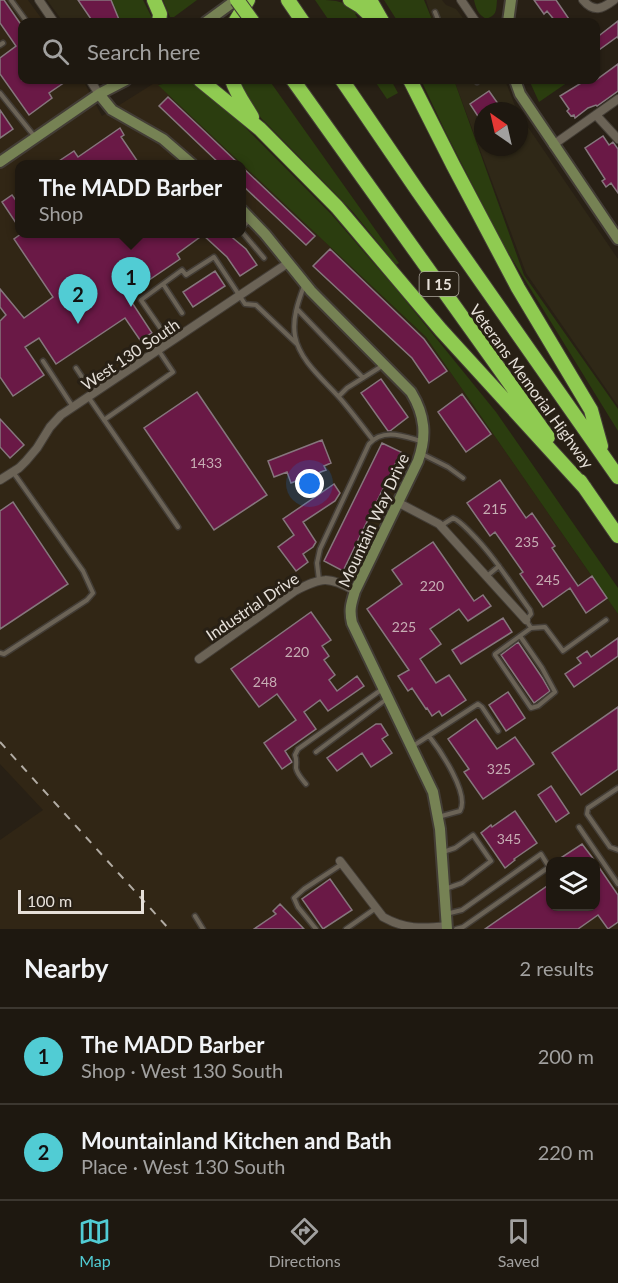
<!DOCTYPE html>
<html lang="en">
<head>
<meta charset="utf-8">
<style>
	:root { --surface:#1e1810; --page:#262119; --text:#f1f3f6; --muted:#a1a09f; --line:#3c3730; --accent:#51ccd4 }
	body { margin:0; font-family:Lato,sans-serif; background:var(--page); color:var(--text) }
	.controls { position:absolute; right:18px; bottom:18px; display:grid; overflow:hidden; border-radius:12px; box-shadow:0 2px 4px #0004 }
	.controls button { width:54px; height:54px; display:grid; place-items:center; padding:0; border:0; border-bottom:2px solid var(--line); background:var(--surface); color:var(--text); font:30px sans-serif }
	.compass { position:absolute; left:474px; top:102px; width:54px; height:54px; border-radius:50%; background:var(--surface); box-shadow:0 2px 4px #0004; rotate:326deg }
	.scale { position:absolute; left:18px; bottom:15px; width:126px; box-sizing:border-box; padding-left:6px; border:3px solid #e6e0d9; border-top:0; font-size:16px; line-height:21px; white-space:nowrap; color:#e6e0d9; -webkit-text-stroke:4px #282015; paint-order:stroke }
	.you { position:absolute; left:310px; top:484px; width:21px; height:21px; margin:-15px; border:4px solid #fff; border-radius:50%; background:#1a73e8; box-shadow:0 0 0 9px #1a73e833 }
	.badge { display:grid; place-items:center; width:39px; height:39px; border-radius:50%; background:var(--accent); color:#111; font-size:20px; font-weight:700 }
	.pin { position:absolute; translate:-50% -50px; filter:drop-shadow(0 2px 3px #0008) }
	.pin::after { content:''; position:absolute; top:32px; width:21px; height:18px; background:inherit; clip-path:polygon(0 0,100% 0,50% 100%) }
	.popup { position:absolute; left:15px; top:160px; width:231px; height:78px; box-sizing:border-box; display:grid; place-content:center; border-radius:12px; background:var(--surface); filter:drop-shadow(0 2px 4px #0005); font-size:20px; white-space:nowrap; color:var(--muted) }
	.popup b { font-size:22px; color:var(--text) }
	.popup::after { content:''; position:absolute; left:50%; top:100%; margin-left:-12px; border:12px solid transparent; border-top-color:var(--surface) }
	.list { margin:0; padding:0; list-style:none }
	h2 { display:flex; justify-content:space-between; align-items:center; height:78px; margin:0; padding:0 24px; font-size:26px }
	h2 small { font-size:20px; font-weight:400; color:var(--muted) }
	.list li { display:grid; grid-template-columns:39px 1fr auto; gap:18px; align-items:center; box-sizing:border-box; height:96px; padding:0 24px; border-top:2px solid var(--line) }
	.list b { display:block; font-size:22px; white-space:nowrap }
	.list p { margin:0; font-size:20px; white-space:nowrap; color:var(--muted) }
	.list em { font-size:20px; font-style:normal; color:var(--muted) }
	.icon { flex:none; width:33px; height:33px; fill:none; stroke:currentColor; stroke-width:2; stroke-linecap:round; stroke-linejoin:round }
	.map { position:relative; flex:none; width:618px; height:929px; overflow:hidden }
	.search { position:absolute; background:var(--surface); box-shadow:0 2px 4px #0004; left:18px; right:18px; top:18px; height:66px; display:flex; align-items:center; gap:15px; box-sizing:border-box; padding:0 21px; border-radius:12px; color:var(--muted); font-size:22px }
	.sheet { height:270px; background:var(--surface) }
	nav { display:flex; justify-content:space-around; align-items:center; box-sizing:border-box; height:84px; border-top:2px solid var(--line); background:var(--surface); font-size:16px; color:var(--muted) }
	nav a { display:grid; justify-items:center; gap:3px }
	nav .on { color:var(--accent) }
	.map>svg:first-child { display:block }
</style>
</head>
<body>
<div class="map">
<svg width="618" height="929" viewBox="0 0 618 929">
	<rect width="100%" height="100%" fill="#282015"/>
	<path fill="#2f2817" d="M47,0H111L120,22H63Z
		M426,0H442L446,5L456,9L466,22H433Z
		M454,80H505L517,111H483V147H519V114L618,259V406L526,273Z"/>
	<path fill="#312615" fill-rule="evenodd" d="M0,0H28L44,22H22V80H83L102,116L156,82L426,337L618,614V929H0V840L43,810L0,764ZM20,164H242V234H20ZM550,862H596V906H550Z"/>
	<path fill="#2b3d0f" d="M111,0H143L152,18V22H120Z
		M163,0H197L174,17H170Z
		M315,0C336,0 342,0 360,13L355,14L360,22H330Z
		M384,0H424L433,22H398Z
		M474,0H497C496,11 497,15 486,19C478,14 476,9 474,0Z
		M173,80L194,83L211,93L332,215L397,290L496,412L618,588V614L426,337L158,85L173,82Z
		M239,80H269L399,263L396,265L353,212L261,118C252,106 243,94 239,80Z
		M374,80H391L398,93L387,99Z
		M421,80H454L524,275L618,409V431L501,241L446,133Z
		M529,80H571L539,102Z"/>
	<path fill="#6a1946" stroke="#86767d" stroke-width="1.5" d="M0,0H4L22,26V80H68L49,93L52,98L29,115L0,74V58L16,46L0,23Z
		M78,0H111L120,22H93Z
		M534,0H556L571,22H556L547,11L544,14Z
		M618,21V38L617,37L596,52V38Z
		M618,64V91L597,106L596,105L588,108L575,118L574,115L571,116L567,111L569,109L560,96L586,80H596Z
		M489,91L499,105L490,111H483V124L470,104Z
		M168,97L200,127L240,165H221L159,106Z
		M0,110L13,129L0,138Z
		M120,128L124,135L121,137L140,165H53L74,151L78,157Z
		M603,136L609,145L613,142L618,149V193L611,183L606,187L602,181L605,179L585,148Z
		M242,167L315,236L306,245L242,185Z
		M12,195L20,206V229L2,202Z
		M21,234H228L246,249L257,265L240,276L227,257L203,235L177,254L180,259L127,295L152,333L140,340L125,318L56,364L39,338L25,347L44,375L13,396L0,377V321L6,315L0,307V289L24,318L53,297L14,239Z
		M330,249L424,339L447,371L429,383L412,358L313,266Z
		M215,271L225,286L193,307L183,292Z
		M381,379L408,417L390,431H388L361,393Z
		M197,392L267,495L214,530L144,428Z
		M462,394L491,434L466,452L438,412Z
		M0,419L24,445L10,458L0,447Z
		M322,440L331,463L324,466L326,470L291,483L287,472L274,477L268,461Z
		M382,443L401,452L343,571L324,561Z
		M500,480L526,518L532,513L555,546L552,548L578,586L592,576L607,598L586,613L570,588L543,607L520,574L523,572L495,532L490,536L467,503Z
		M334,484L340,493L335,501L303,522L316,542L313,547L303,554L308,562L296,571L278,547L294,535L283,519Z
		M13,502L68,584L0,629V511Z
		M433,542L474,601L483,595L491,606L468,621L459,609L430,629L441,644L420,659L436,683L449,675L466,700L442,716L439,711L432,716L427,708L426,709L412,688L408,691L398,676L409,670L367,609L402,584L392,570Z
		M311,612L331,640L322,646L329,656L324,660L335,675L329,680L337,691L357,676L364,686L328,711L320,700L304,712L316,729L285,751L292,762L282,769L264,743L296,720L277,694L259,707L231,669Z
		M503,618L512,632L461,664L452,650Z
		M618,638V656L574,687L565,674L581,663L577,658L587,651L591,657Z
		M518,642L543,679L550,691L534,703L501,655Z
		M508,692L525,718L506,731L489,705Z
		M618,707V769L581,795L552,753Z
		M476,719L497,749L515,737L534,764L483,799L464,772L469,769L448,739Z
		M376,724H381L388,735L382,739L392,753L371,767L362,753L337,771L327,758Z
		M551,786L569,813L556,822L538,795Z
		M515,811L537,843L514,859L515,860L505,868L481,833L491,825L492,827Z
		M582,844L595,861H556Z
		M596,863L618,895V922L608,929L598,915L578,929H485L550,884V906H596Z
		M330,879L352,910L323,929L302,899Z
		M280,904L304,929H254L276,914L273,911Z"/>
	<g fill="none" stroke-linecap="round" stroke-linejoin="round">
		<g stroke="#433d36" stroke-width="7">
			<path id="lane" d="M11,0L27,22
				M435,12L439,22
				M0,45L3,43
				M475,80L477,82
				M0,93L35,137
				M242,227L250,220
				M242,232L264,258
				M163,284L182,313
				M304,286C298,302 292,319 295,336C300,363 328,383 344,403C354,415 363,427 373,440
				M297,309L363,378
				M170,342L141,300L182,270L186,275L214,257L245,304L256,305L297,344
				M43,361L73,407
				M76,368L92,392
				M339,396L347,388L382,366
				M89,398L178,527
				M104,420L173,372L159,351
				M422,454L448,467L463,478
				M442,525L453,518C460,521 465,527 471,533C494,556 511,584 530,610L531,614L526,620L531,628L495,654V655L531,708L538,706L555,692L542,668L520,636
				M487,576L499,566
				M319,580L317,563L320,549L369,444C383,428 403,436 421,441
				M531,628L545,627L563,651L606,620
				M0,653L4,654L87,600L93,593L83,571L13,472
				M429,736C440,750 470,794 460,811L438,817
				M413,746L478,704L482,707L498,731
				M316,752L388,698
				M306,784C302,779 297,774 296,768C296,763 297,760 295,755L298,749L381,690
				M618,788L588,808L587,814L610,847L618,850
				M579,827L618,884
				M443,852L455,848L473,835L491,861L462,883L445,889
				M446,914L462,910L541,854L549,867L463,927L456,929
				M195,916L203,929
				M316,929L298,907L294,898L304,889L342,864
				M346,929L376,908"/>
		</g>
		<g stroke="#433d36" stroke-width="10">
			<path id="street" d="M39,0L54,22
				M461,0L476,22
				M583,0C594,13 602,9 614,0
				M90,80L99,94
				M596,115L618,139
				M553,145L618,99
				M0,480L19,468L26,461L37,448L50,427L61,415L288,263
				M399,503L439,524L526,620
				M199,659L295,591C322,577 328,576 355,591
				M340,861L383,917C404,929 422,929 446,926"/>
		</g>
		<g stroke="#433d36" stroke-width="14">
			<path id="secondary" d="M206,22L236,0
				M508,22L511,0
				M515,80L520,94L618,239
				M99,94L112,110L163,139L192,164
				M0,162L99,94L126,80
				M242,210L265,234L311,291L411,392C425,415 427,436 418,461L355,591C351,604 349,610 352,623L433,792L440,829L447,929"/>
		</g>
		<g stroke="#433d36" stroke-width="16">
			<path id="highway" d="M154,0L160,14L159,22
				M288,0L303,22
				M350,0L360,6L377,22
				M370,0L382,21
				M235,22L248,0
				M200,80L260,129L337,207L441,330L585,488
				M232,80C236,93 245,105 252,117
				M293,80L548,437
				M342,80L417,190L618,477
				M410,80L453,165L518,288L591,410L601,446
				M580,481L618,536"/>
		</g>
		<use href="#lane" stroke="#6b6356" stroke-width="4"/>
		<use href="#street" stroke="#6b6356" stroke-width="8"/>
		<use href="#secondary" stroke="#768254" stroke-width="10"/>
		<use href="#highway" stroke="#8fcb51" stroke-width="14"/>
		<path stroke="#b2aca4" stroke-width="2" stroke-dasharray="8 8" stroke-linecap="butt" d="M0,742L169,929"/>
		<g stroke="#433d36" stroke-width="16" stroke-linecap="butt">
			<path id="highway-bridge" d="M237,0L253,22"/>
		</g>
		<use href="#highway-bridge" stroke="#8fcb51" stroke-width="14"/>
	</g>
	<g text-anchor="middle" dominant-baseline="central" stroke-width="6" stroke-linejoin="round" paint-order="stroke">
		<g font-size="14" fill="#c7aeb4">
			<text x="206" y="462">1433</text>
			<text x="495" y="508">215</text>
			<text x="527" y="541">235</text>
			<text x="548" y="579">245</text>
			<text x="432" y="585">220</text>
			<text x="404" y="626">225</text>
			<text x="297" y="651">220</text>
			<text x="265" y="681">248</text>
			<text x="499" y="768">325</text>
			<text x="509" y="838">345</text>
		</g>
		<rect fill="#282015" stroke="#ada69e" stroke-width="1.5" x="419.5" y="272" width="39" height="24" rx="4.5"/>
		<g font-size="15" font-weight="bold" fill="#e6e0d9">
			<text x="439" y="284">I 15</text>
		</g>
		<g font-size="16" fill="#e6e0d9" stroke="#282015">
			<text transform="translate(130 354) rotate(-34)">West 130 South</text>
			<text transform="translate(532 386) rotate(54)">Veterans Memorial Highway</text>
			<text transform="translate(373 520) rotate(-65)">Mountain Way Drive</text>
			<text transform="translate(252 606) rotate(-34)">Industrial Drive</text>
		</g>
	</g>
</svg>
<div class="controls">
<button><svg class="icon" aria-label="layers" viewBox="0 0 24 24"><path d="M12 4l9 5-9 5-9-5zM3 14l9 5 9-5"/></svg></button>
</div>
<svg class="compass" viewBox="-18 -18 36 36"><path d="M0-13l5 13h-10z" fill="#e53935"/><path d="M0 13l5-13h-10z" fill="#a1a09f"/></svg>
<div class="scale">100 m</div>
<div class="you"></div>
<div class="pin badge" style="left:131px;top:307px">1</div>
<div class="popup"><b>The MADD Barber</b>Shop</div>
<div class="pin badge" style="left:78px;top:324px">2</div>
<div class="search"><svg class="icon" aria-label="search" viewBox="0 0 24 24"><circle cx="10" cy="10" r="6"/><path d="M15 15l6 6"/></svg>Search here</div>
</div>
<section class="sheet">
<h2>Nearby<small>2 results</small></h2>
<ul class="list">
<li><span class="badge">1</span><div><b>The MADD Barber</b><p>Shop · West 130 South</p></div><em>200 m</em></li>
<li><span class="badge">2</span><div><b>Mountainland Kitchen and Bath</b><p>Place · West 130 South</p></div><em>220 m</em></li>
</ul>
</section>
<nav>
<a class="on"><svg class="icon" aria-label="map" viewBox="0 0 24 24"><path d="M3 6l6-2 6 2 6-2v14l-6 2-6-2-6 2zM9 4v14M15 6v14"/></svg>Map</a>
<a><svg class="icon" aria-label="directions" viewBox="0 0 24 24"><path d="M12 3l9 9-9 9-9-9zM9 14v-3h6M13 9l2 2-2 2"/></svg>Directions</a>
<a><svg class="icon" aria-label="saved" viewBox="0 0 24 24"><path d="M7 4h10v16l-5-4-5 4z"/></svg>Saved</a>
</nav>
</body>
</html>
